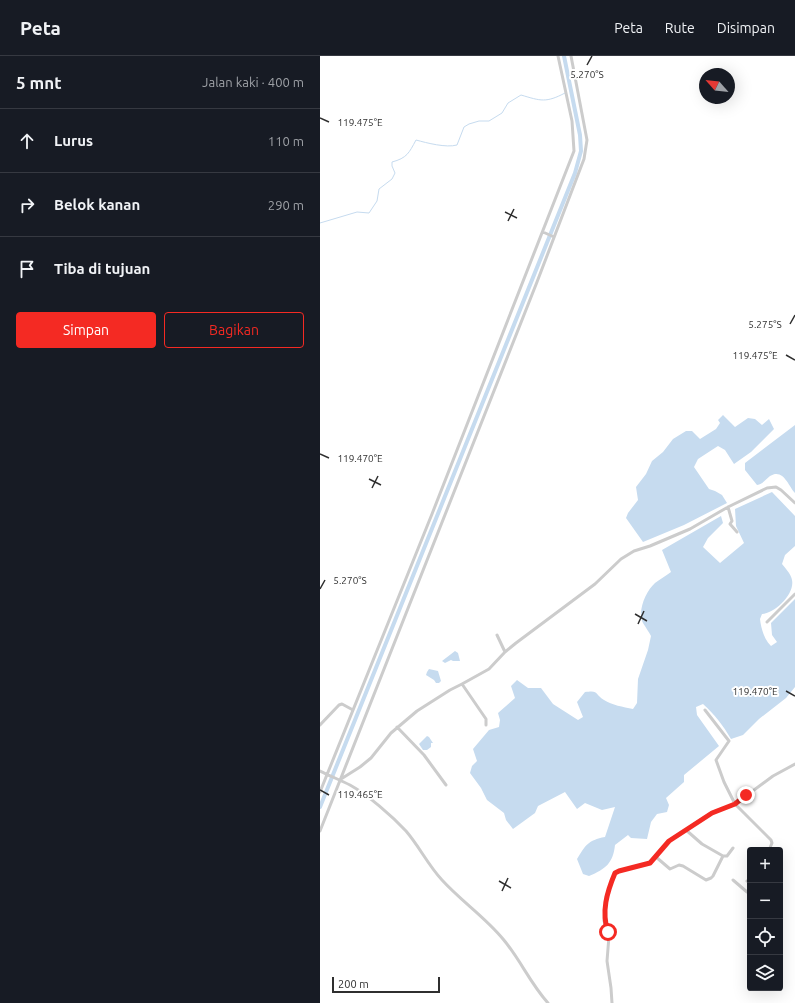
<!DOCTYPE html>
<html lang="id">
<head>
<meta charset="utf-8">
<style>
	:root { --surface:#171b24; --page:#20242c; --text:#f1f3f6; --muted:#9ea1a6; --line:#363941; --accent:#f42a23 }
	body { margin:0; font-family:Ubuntu,sans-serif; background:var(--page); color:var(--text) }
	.controls { position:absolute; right:12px; bottom:12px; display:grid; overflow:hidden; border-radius:4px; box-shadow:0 4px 16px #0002 }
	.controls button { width:36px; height:36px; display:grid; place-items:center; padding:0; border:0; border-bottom:1px solid var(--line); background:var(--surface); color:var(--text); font:20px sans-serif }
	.compass { position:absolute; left:379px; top:12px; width:36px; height:36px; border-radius:50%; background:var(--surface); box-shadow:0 4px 16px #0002; rotate:297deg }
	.scale { position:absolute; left:12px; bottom:10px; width:108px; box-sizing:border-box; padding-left:4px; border:2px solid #2f2f2f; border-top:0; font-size:11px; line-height:14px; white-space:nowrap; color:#2f2f2f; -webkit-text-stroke:3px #fff; paint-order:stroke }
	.stop { position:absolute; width:12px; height:12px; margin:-9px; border:3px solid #f42a23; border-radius:50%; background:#fff }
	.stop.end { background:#f42a23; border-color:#fff; box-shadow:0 1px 4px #0008 }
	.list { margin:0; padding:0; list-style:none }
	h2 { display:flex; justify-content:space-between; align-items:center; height:52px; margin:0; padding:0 16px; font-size:17px }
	h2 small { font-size:13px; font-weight:400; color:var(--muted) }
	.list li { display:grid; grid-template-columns:26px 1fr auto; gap:12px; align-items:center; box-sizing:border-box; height:64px; padding:0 16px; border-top:1px solid var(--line) }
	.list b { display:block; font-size:15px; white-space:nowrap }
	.list em { font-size:13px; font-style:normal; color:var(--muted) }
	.actions { display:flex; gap:8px; padding:12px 16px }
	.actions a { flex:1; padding:9px 0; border:1px solid var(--accent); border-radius:4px; text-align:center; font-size:14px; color:var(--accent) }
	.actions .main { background:var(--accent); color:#fff }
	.icon { flex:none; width:22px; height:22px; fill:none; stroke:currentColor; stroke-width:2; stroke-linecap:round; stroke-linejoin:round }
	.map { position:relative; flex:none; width:475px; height:947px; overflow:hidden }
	header { display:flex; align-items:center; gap:24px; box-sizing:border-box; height:56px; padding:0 20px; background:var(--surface); border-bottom:1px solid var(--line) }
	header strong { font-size:19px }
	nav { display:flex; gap:22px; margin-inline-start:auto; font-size:14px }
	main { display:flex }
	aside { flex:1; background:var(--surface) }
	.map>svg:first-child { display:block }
</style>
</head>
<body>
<header>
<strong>Peta</strong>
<nav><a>Peta</a><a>Rute</a><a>Disimpan</a></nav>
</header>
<main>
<aside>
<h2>5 mnt<small>Jalan kaki · 400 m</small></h2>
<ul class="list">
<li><svg class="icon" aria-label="ahead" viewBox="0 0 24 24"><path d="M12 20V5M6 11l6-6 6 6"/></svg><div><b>Lurus</b></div><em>110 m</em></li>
<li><svg class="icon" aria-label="right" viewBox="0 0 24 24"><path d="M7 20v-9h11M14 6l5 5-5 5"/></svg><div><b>Belok kanan</b></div><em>290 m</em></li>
<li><svg class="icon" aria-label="arrive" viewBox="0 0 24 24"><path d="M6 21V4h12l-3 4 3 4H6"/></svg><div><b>Tiba di tujuan</b></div></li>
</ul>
<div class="actions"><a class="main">Simpan</a><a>Bagikan</a></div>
</aside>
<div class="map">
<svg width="475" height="947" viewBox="0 0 475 947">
	<rect width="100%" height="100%" fill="#fff"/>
	<path fill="#c6dbef" d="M403,359L415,371L428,362L435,363L442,369L449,363L454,373L431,396L414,408L405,394L398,390L378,403L374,411L389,433L395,435L402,439L407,447L364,469L323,486L306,462L308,457L318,444L316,431L326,418L332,405L343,396L353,383L366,375H372L380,383L396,373L400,367L398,364Z
		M475,369V437C468,429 463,412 450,420C445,424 443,428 437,429L425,414V407Z
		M452,436L475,460V490L465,499L462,508C465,512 471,518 472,524C475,538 455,557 442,558L440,563C441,572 444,583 451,590L457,586L452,579L451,567L475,543V631L466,642L439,663L423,679L411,683C403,669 394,658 383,648L376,651L377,659L399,690L364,719V726L346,742L349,749L347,756L337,758L331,766L327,783L311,782L308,779L295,789C293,807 286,813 269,820L263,818L257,803C265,790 268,784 285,781L295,751L282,754L265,747L257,753L245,736L218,750L215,757L193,773L186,764L184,757L167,744L161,732L150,717L152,710L157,705L153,693L169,674L179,671L180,664L178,657L195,642L191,630L197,624L208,632H221L233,648L258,664L263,661L257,646L265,636C280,634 274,638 284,644C292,649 303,651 313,653L317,647L318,623L328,594L331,580C329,576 326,572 323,567C317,555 326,535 335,527C340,523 346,520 351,516L342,494L401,460L403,467L388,482L383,491L400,507L424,487L416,470L415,453Z
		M135,595L138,597L140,605H133L131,604L125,607L122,605Z
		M109,613L118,615L121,625L119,627H116L114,624L106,619L107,616Z
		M107,680L109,681L113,687H111V691L107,694H103L99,688Z"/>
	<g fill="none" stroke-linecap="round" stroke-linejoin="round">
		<path stroke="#c6dbef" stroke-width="1" d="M0,167L37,156L49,157L57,145L59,133L72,123L75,117L72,110V106C87,102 89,97 96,84C107,87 126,92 137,89L144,71L149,68L159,65H169L182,57L188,47L201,39C221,45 226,47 245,37"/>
		<path stroke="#c6dbef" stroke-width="4" d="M0,751L255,117L261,95L260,79L244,0"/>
		<path stroke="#ccc" stroke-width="3" d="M223,176L234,181
			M408,451L412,465L410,468L417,476
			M447,566L475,538
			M177,579L185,596
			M142,628L169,613L185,596L196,587L275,528L301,503L314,495L330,490L370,473L408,451L447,432L456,431L461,434L475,447
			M385,654L409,685L396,704L404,726L415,748L451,784L452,787L449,794
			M0,669L19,649L22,648L33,654
			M77,671L104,699L126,729
			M0,715C10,720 20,724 30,729C48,739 72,760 86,775C99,790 108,809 122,824C141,845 165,861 183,883C200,903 210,927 228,947
			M21,723L40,711L51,702L71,677L97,655L130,634L142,628L166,663V669
			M0,736L112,458L254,95L252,65L238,0
			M366,774L382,788L403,800H407L413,792
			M0,775L217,226L264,103L267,84L251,0
			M336,801L350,813L359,809L363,810L386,824L391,822L393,820L403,800
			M413,824L427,836L430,835
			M427,825L430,826
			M292,947L291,932L287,905L289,880L284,865L285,858L286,841L295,817L299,815L330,807L349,785L391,757L415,748L453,720L475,708"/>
	</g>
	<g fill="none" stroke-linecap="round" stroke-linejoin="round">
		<path stroke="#f42a23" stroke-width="5" d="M288,876C281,856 287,836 295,817L299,815L330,807L349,785L392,757L415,748L426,739"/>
	</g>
	<path fill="none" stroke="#2f2f2f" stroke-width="1.5" d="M267,9L272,0M0,62L9,66M185,156L197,162M188,165L194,153M470,268L475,259M466,299L475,304M0,398L9,402M49,423L61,429M52,432L58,420M0,533L5,524M315,558L327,565M318,568L324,555M466,635L475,640M0,734L9,739M179,825L191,832M182,835L188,822"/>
	<g font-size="10" text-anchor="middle" fill="#2f2f2f" stroke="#fff" stroke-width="4" stroke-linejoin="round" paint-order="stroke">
		<text x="267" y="22">5.270°S</text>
		<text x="40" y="70">119.475°E</text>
		<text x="445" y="272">5.275°S</text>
		<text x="435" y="303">119.475°E</text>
		<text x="40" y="406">119.470°E</text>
		<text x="30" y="528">5.270°S</text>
		<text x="435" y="639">119.470°E</text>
		<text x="40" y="742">119.465°E</text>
	</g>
</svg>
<div class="controls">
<button>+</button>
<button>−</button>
<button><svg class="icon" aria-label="locate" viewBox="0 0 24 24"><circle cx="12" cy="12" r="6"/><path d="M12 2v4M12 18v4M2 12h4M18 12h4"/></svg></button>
<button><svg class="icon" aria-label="layers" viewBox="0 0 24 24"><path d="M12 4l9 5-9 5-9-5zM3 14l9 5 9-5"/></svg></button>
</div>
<svg class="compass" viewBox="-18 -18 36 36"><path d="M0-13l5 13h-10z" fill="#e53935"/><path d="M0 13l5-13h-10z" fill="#9ea1a6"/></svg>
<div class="scale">200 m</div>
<div class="stop" style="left:288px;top:876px"></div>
<div class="stop end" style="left:426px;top:739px"></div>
</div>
</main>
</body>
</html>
